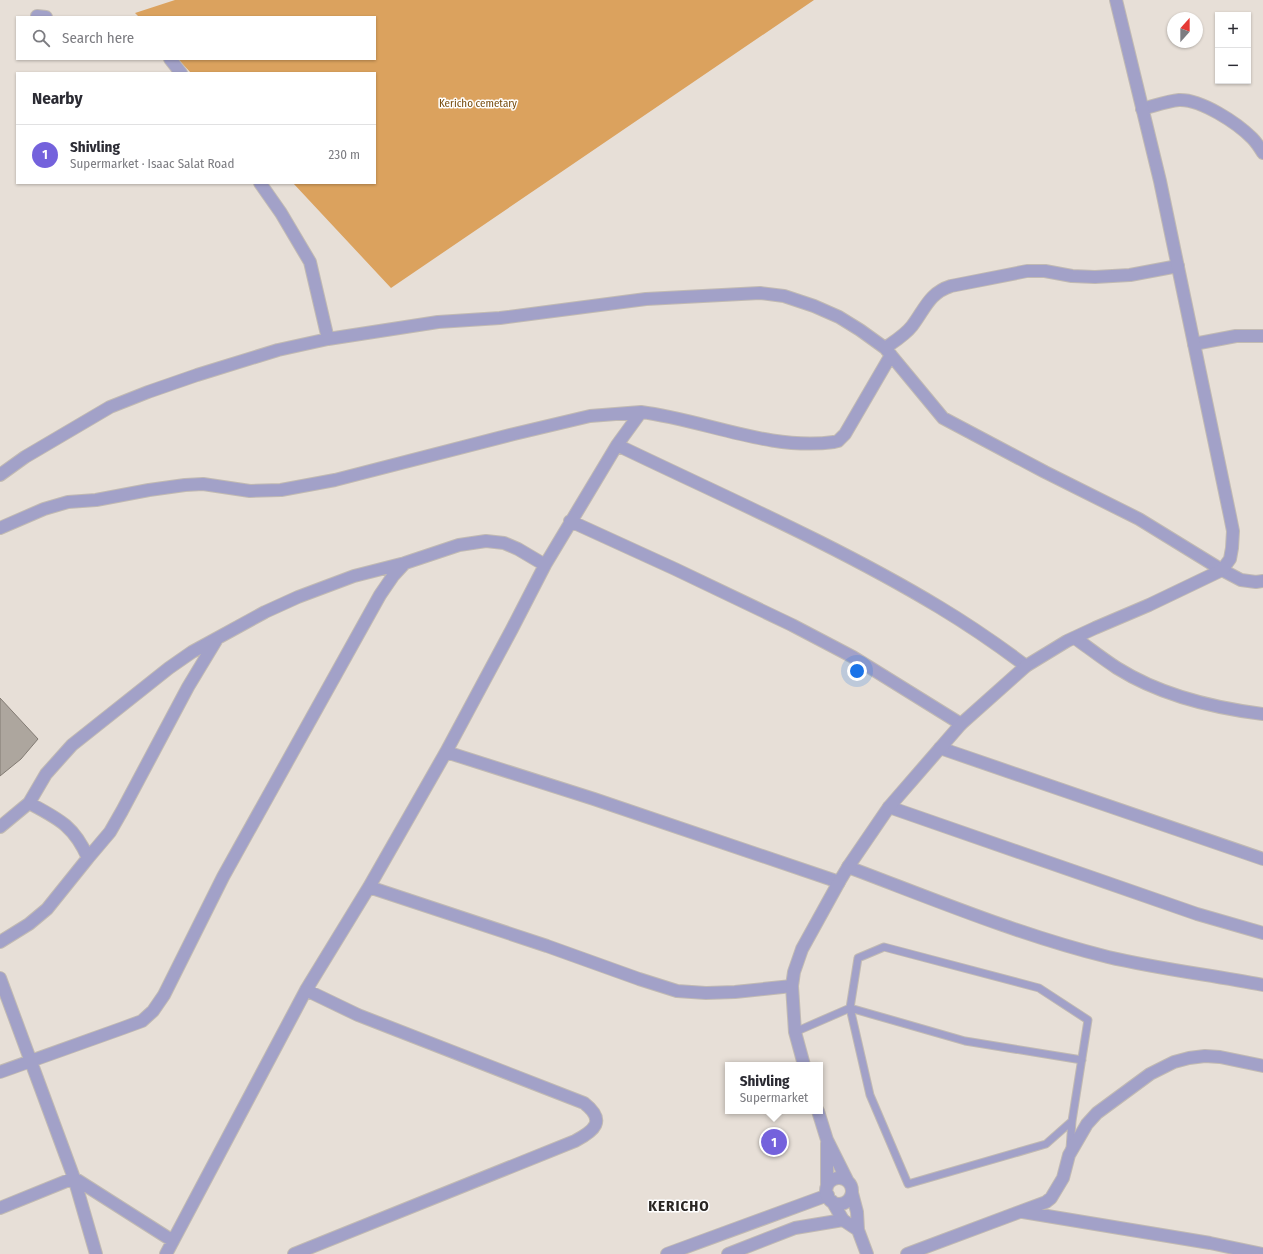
<!DOCTYPE html>
<html lang="en">
<head>
<meta charset="utf-8">
<style>
	:root { --surface:#fff; --page:#f7f7f7; --text:#2b2b33; --muted:#7c7c81; --line:#e1e1e2; --accent:#7462dc }
	body { margin:0; font-family:"Fira Sans Condensed",sans-serif; background:var(--page); color:var(--text) }
	.controls { position:absolute; right:12px; top:12px; display:grid; overflow:hidden; border-radius:0px; box-shadow:0 1px 3px #0004 }
	.controls button { width:36px; height:36px; display:grid; place-items:center; padding:0; border:0; border-bottom:1px solid var(--line); background:var(--surface); color:var(--text); font:20px sans-serif }
	.compass { position:absolute; left:1167px; top:12px; width:36px; height:36px; border-radius:50%; background:var(--surface); box-shadow:0 1px 3px #0004; rotate:21deg }
	.you { position:absolute; left:857px; top:671px; width:14px; height:14px; margin:-10px; border:3px solid #fff; border-radius:50%; background:#1a73e8; box-shadow:0 0 0 6px #1a73e833 }
	.badge { display:grid; place-items:center; width:26px; height:26px; border-radius:50%; background:var(--accent); color:#fff; font-size:13px; font-weight:700 }
	.pin { position:absolute; translate:-50% -50%; border:2px solid #fff; box-shadow:0 1px 4px #0006 }
	.popup { position:absolute; left:725px; top:1062px; width:98px; height:52px; box-sizing:border-box; display:grid; place-content:center; border-radius:0px; background:var(--surface); filter:drop-shadow(0 1px 3px #0005); font-size:13px; white-space:nowrap; color:var(--muted) }
	.popup b { font-size:15px; color:var(--text) }
	.popup::after { content:''; position:absolute; left:50%; top:100%; margin-left:-8px; border:8px solid transparent; border-top-color:var(--surface) }
	.list { margin:0; padding:0; list-style:none }
	h2 { display:flex; justify-content:space-between; align-items:center; height:52px; margin:0; padding:0 16px; font-size:17px }
	h2 small { font-size:13px; font-weight:400; color:var(--muted) }
	.list li { display:grid; grid-template-columns:26px 1fr auto; gap:12px; align-items:center; box-sizing:border-box; height:60px; padding:0 16px; border-top:1px solid var(--line) }
	.list b { display:block; font-size:15px; white-space:nowrap }
	.list p { margin:0; font-size:13px; white-space:nowrap; color:var(--muted) }
	.list em { font-size:13px; font-style:normal; color:var(--muted) }
	.icon { flex:none; width:22px; height:22px; fill:none; stroke:currentColor; stroke-width:2; stroke-linecap:round; stroke-linejoin:round }
	.map { position:relative; flex:none; width:1263px; height:1254px; overflow:hidden }
	.search { position:absolute; background:var(--surface); box-shadow:0 1px 3px #0004; left:16px; top:16px; width:360px; height:44px; display:flex; align-items:center; gap:10px; box-sizing:border-box; padding:0 14px; border-radius:0px; color:var(--muted); font-size:15px }
	.panel { position:absolute; background:var(--surface); box-shadow:0 1px 3px #0004; left:16px; top:72px; width:360px; height:112px; border-radius:0px }
	.map>svg:first-child { display:block }
</style>
</head>
<body>
<div class="map">
<svg width="1263" height="1254" viewBox="0 0 1263 1254">
	<rect width="100%" height="100%" fill="#e7dfd7"/>
	<path fill="#dba25e" d="M175,0H814L391,288L293,183H375V73H191L178,59H375V17H139L135,13Z"/>
	<path fill="#ada69e" stroke="#827b73" d="M0,698L38,739L21,759L0,776Z"/>
	<g fill="none" stroke-linecap="round" stroke-linejoin="round">
		<g stroke="#c1bab3" stroke-width="9">
			<path id="service" d="M795,1032L850,1008L965,1041L1082,1060
				M1070,1149L1072,1121L1088,1020L1039,988L884,947L858,958L850,1008L870,1095L908,1184L1046,1144L1072,1121"/>
		</g>
		<g stroke="#c1bab3" stroke-width="14">
			<path id="minor" d="M37,16L46,17
				M170,59L181,73
				M1142,109C1154,106 1167,101 1179,100C1201,99 1237,123 1252,138C1256,142 1260,148 1263,153
				M260,183L281,213L310,262L328,339
				M1194,344L1236,336H1263
				M885,348C895,341 905,335 912,326C925,309 929,293 951,286L1027,271H1045L1072,276L1095,277L1130,275L1178,266
				M617,445C725,497 836,545 939,607C969,625 998,645 1026,666
				M0,475L25,457L110,407L148,392L197,375L278,350L328,339L438,322L500,318L646,299L760,293L784,296L814,306L839,317L860,330L885,348L943,418L1045,472L1139,519L1222,570L1241,580L1256,582L1263,581
				M570,521L675,569L792,625L853,657L961,724
				M0,528L44,509L68,502L96,500L149,490L185,485L203,484L250,491L281,490L335,480L514,434L590,416L641,412
				M545,565L617,445L641,412C705,420 769,451 834,442L838,441L845,434L891,355
				M1075,638C1089,648 1103,659 1117,668C1160,695 1214,708 1263,714
				M940,748L1263,859
				M446,752L594,799L839,882
				M29,803L46,774L72,745L169,668L192,652L265,612L298,597L354,576L405,563
				M889,807L1197,914L1263,933
				M0,827L29,803C59,819 74,826 88,858L47,909L29,924L0,942
				M88,858L110,832L122,811L188,687L217,639
				M848,867C933,899 1019,935 1108,957C1159,969 1211,975 1263,985
				M369,887L547,946L639,979L677,991L706,993L735,992L792,986
				M0,978L74,1178L173,1241
				M0,1072L123,1028L142,1021L153,1011L164,995L223,877L380,595L393,576L405,563L459,545L486,541L504,543L518,549L545,565L512,629L446,752L369,887L306,990L166,1254
				M0,1208L74,1178L96,1254
				M1023,1212L1210,1243L1262,1254
				M294,1254L575,1141C594,1131 607,1121 584,1103L358,1015L306,990
				M667,1254L828,1195
				M728,1254L795,1228L843,1220
				M907,1254L1046,1202L1051,1198L1063,1178L1069,1155L1087,1124L1097,1113L1150,1074L1174,1062L1189,1058L1205,1056L1220,1057L1263,1066"/>
		</g>
		<g stroke="#c1bab3" stroke-width="14">
			<path id="tertiary" d="M804,1065L795,1032L792,986L794,972L802,949L839,882L848,867L889,807L961,724L1026,666L1067,641L1095,628L1149,605L1222,570L1230,559L1232,548L1233,531L1230,516L1160,181L1116,0
				M818,1111L827,1140L847,1180
				M827,1143V1187
				M826 1191a13 13 0 1 1 26 0a13 13 0 1 1-26 0Z
				M852,1193L857,1212L858,1230L867,1254
				M832,1201L843,1220L858,1230"/>
		</g>
		<use href="#service" stroke="#a2a1c8" stroke-width="7"/>
		<use href="#minor" stroke="#a2a1c8" stroke-width="12"/>
		<use href="#tertiary" stroke="#a2a1c8" stroke-width="12"/>
	</g>
	<g text-anchor="middle" dominant-baseline="central" stroke-width="3" stroke-linejoin="round" paint-order="stroke">
		<g font-size="11" fill="#774c0e" stroke="#fff">
			<text x="478" y="103">Kericho cemetary</text>
		</g>
		<g font-size="15" font-weight="bold" letter-spacing="1" fill="#2a2724" stroke="#fff">
			<text x="679" y="1206">KERICHO</text>
		</g>
	</g>
</svg>
<div class="controls">
<button>+</button>
<button>−</button>
</div>
<svg class="compass" viewBox="-18 -18 36 36"><path d="M0-13l5 13h-10z" fill="#e53935"/><path d="M0 13l5-13h-10z" fill="#7c7c81"/></svg>
<div class="you"></div>
<div class="pin badge" style="left:774px;top:1142px">1</div>
<div class="popup"><b>Shivling</b>Supermarket</div>
<div class="search"><svg class="icon" aria-label="search" viewBox="0 0 24 24"><circle cx="10" cy="10" r="6"/><path d="M15 15l6 6"/></svg>Search here</div>
<section class="panel">
<h2>Nearby<small></small></h2>
<ul class="list">
<li><span class="badge">1</span><div><b>Shivling</b><p>Supermarket · Isaac Salat Road</p></div><em>230 m</em></li>
</ul>
</section>
</div>
</body>
</html>
